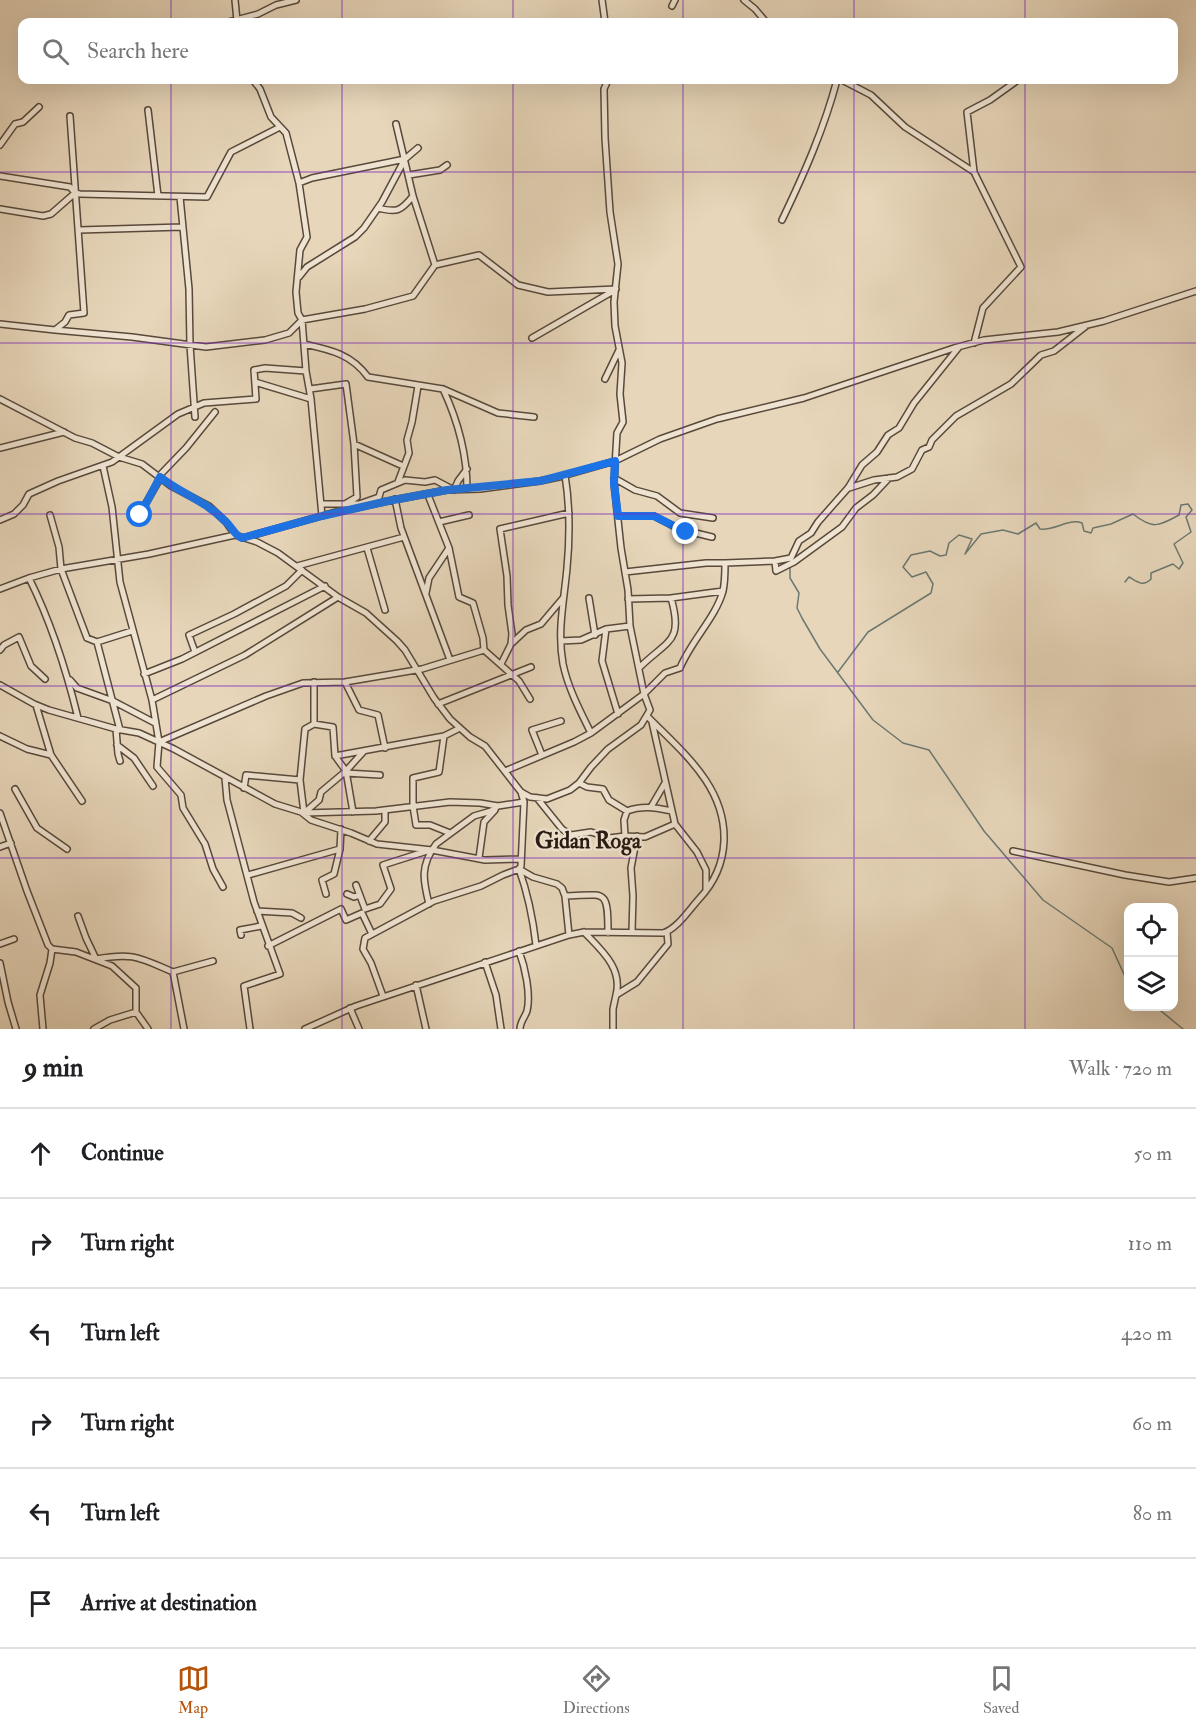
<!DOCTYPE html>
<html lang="en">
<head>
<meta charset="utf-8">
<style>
	:root { --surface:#fff; --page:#f6f6f6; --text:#202124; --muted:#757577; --line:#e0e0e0; --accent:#b45309 }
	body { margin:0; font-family:"IM FELL Double Pica",serif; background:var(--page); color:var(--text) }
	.controls { position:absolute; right:18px; bottom:18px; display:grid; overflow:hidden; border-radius:12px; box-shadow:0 6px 24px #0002 }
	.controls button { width:54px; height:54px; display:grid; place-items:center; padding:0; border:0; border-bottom:2px solid var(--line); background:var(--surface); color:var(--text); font:30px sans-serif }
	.stop { position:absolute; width:18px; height:18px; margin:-14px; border:4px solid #1a73e8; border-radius:50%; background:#fff }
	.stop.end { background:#1a73e8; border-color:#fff; box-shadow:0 2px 6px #0008 }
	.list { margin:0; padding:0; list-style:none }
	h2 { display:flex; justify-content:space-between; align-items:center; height:78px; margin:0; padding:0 24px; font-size:26px }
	h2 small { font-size:20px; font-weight:400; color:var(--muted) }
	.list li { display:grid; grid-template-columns:39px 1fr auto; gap:18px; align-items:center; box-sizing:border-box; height:90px; padding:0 24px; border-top:2px solid var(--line) }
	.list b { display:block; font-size:22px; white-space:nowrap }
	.list em { font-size:20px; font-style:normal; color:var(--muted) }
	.icon { flex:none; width:33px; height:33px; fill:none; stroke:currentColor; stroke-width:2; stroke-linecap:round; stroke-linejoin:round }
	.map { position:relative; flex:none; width:1196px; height:1029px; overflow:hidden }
	.search { position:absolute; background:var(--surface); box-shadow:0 6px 24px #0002; left:18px; right:18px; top:18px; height:66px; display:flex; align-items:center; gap:15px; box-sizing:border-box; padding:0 21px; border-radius:12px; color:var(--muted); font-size:22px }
	.sheet { height:618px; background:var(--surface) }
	nav { display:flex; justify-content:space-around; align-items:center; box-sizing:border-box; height:84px; border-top:2px solid var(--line); background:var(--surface); font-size:16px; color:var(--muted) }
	nav a { display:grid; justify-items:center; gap:3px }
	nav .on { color:var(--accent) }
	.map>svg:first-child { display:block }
</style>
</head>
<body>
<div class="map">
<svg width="1196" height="1029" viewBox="0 0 1196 1029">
	<rect width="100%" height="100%" fill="#e7d6ba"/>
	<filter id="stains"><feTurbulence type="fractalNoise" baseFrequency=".00333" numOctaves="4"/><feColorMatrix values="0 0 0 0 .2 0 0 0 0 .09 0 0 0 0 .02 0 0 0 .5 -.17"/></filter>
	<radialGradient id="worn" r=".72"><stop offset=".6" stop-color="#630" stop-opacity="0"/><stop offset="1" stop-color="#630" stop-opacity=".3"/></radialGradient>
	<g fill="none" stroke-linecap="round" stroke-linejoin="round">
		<path stroke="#6b7972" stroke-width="1.5" d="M790,567V578L799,593L797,608L802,618L820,649L873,720L903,743L929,750L984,831L1043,900L1112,948L1128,983
			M838,672L868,632L931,593L933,584L926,572L912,577L903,567L911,555L930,551L940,556L946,555L949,543L959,535L972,539L965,554L981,534L1003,530L1018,534L1036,523L1040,529C1055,531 1068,518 1082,523L1084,531L1091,533L1093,528L1111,524L1133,514C1152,529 1158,527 1179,515L1181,505L1188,504L1192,510L1186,517L1191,532L1174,544L1183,563L1179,569L1173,564L1151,573V579C1143,587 1138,582 1129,577L1125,582
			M1155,1006L1183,1029"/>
		<g stroke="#58493b" stroke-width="8">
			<path id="street" d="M235,0L237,21
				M602,0L605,22
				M744,0L755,9L766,22
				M672,6L675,0
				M228,22L258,14L276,5L296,0
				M842,80L871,95L905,127L974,172L1021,267L983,308L974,343
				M148,110L158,196
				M70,116L84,313L69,315L65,322L55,330L132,337L206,347L265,340L289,333L302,320L298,313L296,292L300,250L307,237L299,183L286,133L271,117L260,89L253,80
				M396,124L413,196L435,265
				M0,145L15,124L23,122L39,107
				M974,172L967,112L990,100L1018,80
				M409,175L440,170L447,165
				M0,176L70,187L75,193L80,194L207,197L231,152L280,127
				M299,183L312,178L405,159
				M180,197L189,289L190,345L195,417
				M378,208C397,213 401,211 413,196
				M0,209L43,216L51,214L75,193
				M782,220C804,174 824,129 837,80
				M79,230L182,227
				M299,277L307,267L355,237L364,228L382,202L405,159L418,148
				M0,324L55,330
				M532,338L615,290
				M304,344C331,350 351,354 368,377L443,389L498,413L534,417
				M306,371L302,320L365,309L413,296L435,265L479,255L518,285L548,292L616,289
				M605,379L619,350
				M255,382L311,399
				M310,389L346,384L354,444L357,497L345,504H322
				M443,389C458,421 467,453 467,489
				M0,399L75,438L92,443L119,457L142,464L171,486L209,506L226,522L235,535
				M354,444L403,466
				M0,448L64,432
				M103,466L112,507L120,582L152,700L159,742L157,767L181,795L183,808L205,844L213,869L223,887
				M565,475C570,506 570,536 567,568C564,601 557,631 563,664C568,688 580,711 591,733
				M159,476L186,448L215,412
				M614,478L635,490L657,496L680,513L713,518
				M889,478L873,495L856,508L842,527L794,562L776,571L775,561L791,558L799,541L811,533L818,522L848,488L862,465L877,452L888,435L899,428L914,403L959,347
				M398,482L409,453L407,440L412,422L418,386
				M849,488L874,480L897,477L912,469L922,450L929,447L932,440L956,416L1011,384L1041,355L1054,351L1086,326
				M428,495L449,548L459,597L473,603L483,638L484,650L519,681L530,699
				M395,499L401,528L450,660
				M348,504H359L379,497L381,490L405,480L425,482L435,480L454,490L458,481L467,469
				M50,515L59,547L61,569L87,638L97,642L120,730
				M618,516H654L679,529L712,537
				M0,520L14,514L23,505L29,494L58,481L112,462L178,414L204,403L256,399L254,370L265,368L306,371L311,399L322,516
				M135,522L161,477
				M439,522L469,515
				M243,538L332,513L388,501L447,490L480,489L540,481L559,477L615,461L660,439L717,419L804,398L954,348L984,340L1058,332L1104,321L1196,291
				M367,548L385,610
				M297,566L404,537
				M625,572L706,563H725
				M29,578C51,622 66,669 78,718
				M0,589L29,578L61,569L149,554L235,535L257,542L278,553L338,597L366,613L397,641L405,650L434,698L450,719L470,737L485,746L521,792L530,797L547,799L570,790L579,783L591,767L608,749L641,725L650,710L644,694L630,626L628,590L621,548L614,483L617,433L623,422L620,394L622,363L615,326L614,302L618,264L610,212L605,138L604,89L608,80
				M426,593L429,578L449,548
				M589,598L595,635
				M671,598L723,591
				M628,599L671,598C684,643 667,640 639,668
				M606,629L602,661L618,714
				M561,641L581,640L606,629L630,626
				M97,642L132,631
				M511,644L526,630L541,624L563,598
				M0,650L4,645L19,637L31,666L45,679
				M195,652L189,635L234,614L286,586L302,570
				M501,664L511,644L512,634L508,605L507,576L500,529L569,513
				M144,674L182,659L325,586
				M70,680L77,688L113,701L155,723
				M314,682V724L333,727L335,756L346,771L353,812
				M345,682L359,710L378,715L385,748
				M0,685L34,704L49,710L116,729L139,733L174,749L275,804L301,812L311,820L351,833L377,844L432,850L485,860L521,859
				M152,700L245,655L338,597
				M438,704L531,667
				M36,705L51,755
				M652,722L675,824L697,852L706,870V889
				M116,729L118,754L120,761
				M0,736L27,749L51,755L82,801
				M444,736L439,772L413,778V806L416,825H430L450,833
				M159,742L266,696L303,683L345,682L422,669L484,650
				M117,745L134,758L153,786
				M542,755L532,730L561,721
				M335,756L444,736L460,728
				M505,771L574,742L591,733L644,694L665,673L680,668C691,641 716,617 723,591C725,582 725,572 725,563L775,561
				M346,773L380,775
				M225,778L227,800L254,902L280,974L244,986L250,1029
				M579,783L587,787L603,789L609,800L627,811C643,805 656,808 672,811
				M244,788L246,775L300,780
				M15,789L37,828L67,849
				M521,792L524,802L521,866L519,869C528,894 533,919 536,945
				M537,798L562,829L571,835L591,832L609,838L625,836L645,837L675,824
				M651,807L665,783
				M0,813L27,891L48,945L52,949L50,963L40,995L43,1029
				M304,813L376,811L450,802L480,803L498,806L524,802
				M304,813L300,780L305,729L314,724
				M304,813L319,800L321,792L346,771L364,751
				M625,836L624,820L627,811
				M369,841L385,822V810
				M0,847L11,843
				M1013,851L1125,875L1169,882L1196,878
				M479,858L484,822L495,810
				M248,875L340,849
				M356,885L365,909L380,904L391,889L383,865L427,851
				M326,894L322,880L334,874L340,849L341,829
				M347,894L354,897L360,895
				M565,896L569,935
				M429,904C423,880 420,866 436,844L474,816L491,811L498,806
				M257,911L292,913L301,918
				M78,916L86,938L96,959C134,952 140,958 173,972
				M584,932C601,950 623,968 616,995
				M632,932L633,896L631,868L637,836
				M241,935L240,930L261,926
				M0,944L14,939
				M268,946L341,909L346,920L362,913L372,934
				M52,949L76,952L112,966L136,988V1012
				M519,951C525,967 531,994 527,1011C525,1017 520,1022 520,1029
				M485,962L496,995L501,1029
				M0,963L8,1002L16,1029
				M416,985L426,1029
				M383,996L371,963L363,949L365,938L434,901L481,886L503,875L519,869L533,877L557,884L562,888L565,896C605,895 608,887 608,933
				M350,1008L359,1029
				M94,1029L110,1020L136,1012L148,1029
				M184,1029L173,972L213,961
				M305,1029L356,1006L569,935L584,932L663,933C677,929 689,910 699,899C715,882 723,864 724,841C726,786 682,752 647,716
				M613,1029V1009L616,995L637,982L668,944L667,932"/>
		</g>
		<use href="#street" stroke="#efe4d2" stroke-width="5"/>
	</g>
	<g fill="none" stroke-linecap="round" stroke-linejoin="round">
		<path stroke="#1a73e8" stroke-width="8" d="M140,515L160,477C183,495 206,501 226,522C233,528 234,535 242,538L322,516L388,501L447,490L540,481L615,461L614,483L618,516H654L686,532"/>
	</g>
	<path fill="none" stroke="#7b2cbf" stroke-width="1.5" stroke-opacity="0.55" d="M171,0V22M342,0V22M513,0V22M683,0V22M854,0V22M1025,0V22M171,80V1029M342,80V1029M513,80V1029M683,80V1029M854,80V1029M1025,80V1029M0,172H1196M0,343H1196M0,514H1196M0,686H1196M0,858H1196"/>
	<g text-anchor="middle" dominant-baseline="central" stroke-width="4.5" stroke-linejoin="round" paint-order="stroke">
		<g font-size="22" font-weight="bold" fill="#281a11" stroke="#efe4d2">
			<text x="588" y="841">Gidan Roga</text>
		</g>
	</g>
	<rect width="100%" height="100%" filter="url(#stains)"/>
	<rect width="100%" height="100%" fill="url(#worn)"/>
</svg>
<div class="controls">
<button><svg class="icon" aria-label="locate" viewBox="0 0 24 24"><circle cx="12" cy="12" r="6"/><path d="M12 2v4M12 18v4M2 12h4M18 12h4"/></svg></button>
<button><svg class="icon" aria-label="layers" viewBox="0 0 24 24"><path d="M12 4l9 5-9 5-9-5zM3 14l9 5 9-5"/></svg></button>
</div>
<div class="stop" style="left:140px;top:515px"></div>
<div class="stop end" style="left:686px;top:532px"></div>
<div class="search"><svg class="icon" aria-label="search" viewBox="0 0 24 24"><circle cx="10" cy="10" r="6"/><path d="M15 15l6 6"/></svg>Search here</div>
</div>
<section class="sheet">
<h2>9 min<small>Walk · 720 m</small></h2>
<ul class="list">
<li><svg class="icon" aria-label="ahead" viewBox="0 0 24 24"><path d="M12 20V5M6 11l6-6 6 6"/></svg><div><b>Continue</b></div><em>50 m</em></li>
<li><svg class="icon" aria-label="right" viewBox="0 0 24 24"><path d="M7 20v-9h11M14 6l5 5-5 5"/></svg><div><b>Turn right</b></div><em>110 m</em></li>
<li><svg class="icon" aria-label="left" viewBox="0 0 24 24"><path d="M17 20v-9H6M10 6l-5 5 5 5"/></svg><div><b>Turn left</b></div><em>420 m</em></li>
<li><svg class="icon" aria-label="right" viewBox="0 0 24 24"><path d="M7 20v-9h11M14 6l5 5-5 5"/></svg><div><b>Turn right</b></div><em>60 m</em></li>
<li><svg class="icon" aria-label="left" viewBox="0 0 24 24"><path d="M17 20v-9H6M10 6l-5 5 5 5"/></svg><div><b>Turn left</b></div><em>80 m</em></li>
<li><svg class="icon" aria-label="arrive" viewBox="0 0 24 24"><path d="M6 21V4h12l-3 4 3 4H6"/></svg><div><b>Arrive at destination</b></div></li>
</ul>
</section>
<nav>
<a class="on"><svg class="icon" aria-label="map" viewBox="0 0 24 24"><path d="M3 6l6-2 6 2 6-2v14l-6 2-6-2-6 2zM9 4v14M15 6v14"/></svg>Map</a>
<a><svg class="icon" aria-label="directions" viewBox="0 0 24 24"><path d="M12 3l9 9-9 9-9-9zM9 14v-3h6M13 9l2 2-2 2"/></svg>Directions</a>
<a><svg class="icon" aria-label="saved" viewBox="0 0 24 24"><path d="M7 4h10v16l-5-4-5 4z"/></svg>Saved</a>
</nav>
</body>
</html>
